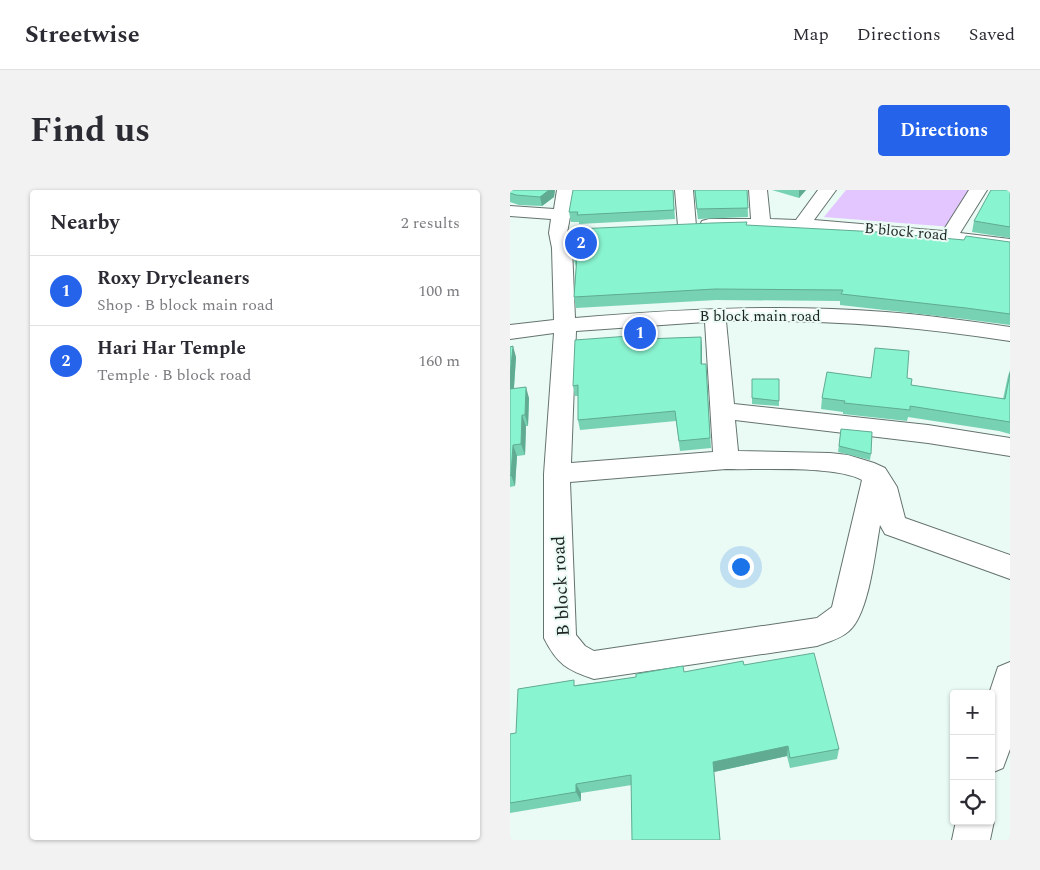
<!DOCTYPE html>
<html lang="en">
<head>
<meta charset="utf-8">
<style>
	:root { --surface:#fff; --page:#f2f2f3; --text:#2b2b33; --muted:#7c7c81; --line:#e1e1e2; --accent:#2563eb }
	body { margin:0; font-family:Spectral,serif; background:var(--page); color:var(--text) }
	.controls { position:absolute; right:15px; bottom:15px; display:grid; overflow:hidden; border-radius:5px; box-shadow:0 1px 4px #0004 }
	.controls button { width:45px; height:45px; display:grid; place-items:center; padding:0; border:0; border-bottom:1px solid var(--line); background:var(--surface); color:var(--text); font:25px sans-serif }
	.you { position:absolute; left:230px; top:376px; width:18px; height:18px; margin:-12px; border:4px solid #fff; border-radius:50%; background:#1a73e8; box-shadow:0 0 0 8px #1a73e833 }
	.badge { display:grid; place-items:center; width:32px; height:32px; border-radius:50%; background:var(--accent); color:#fff; font-size:16px; font-weight:700 }
	.pin { position:absolute; translate:-50% -50%; border:2px solid #fff; box-shadow:0 1px 5px #0006 }
	.list { margin:0; padding:0; list-style:none }
	h2 { display:flex; justify-content:space-between; align-items:center; height:65px; margin:0; padding:0 20px; font-size:21px }
	h2 small { font-size:16px; font-weight:400; color:var(--muted) }
	.list li { display:grid; grid-template-columns:32px 1fr auto; gap:15px; align-items:center; box-sizing:border-box; height:70px; padding:0 20px; border-top:1px solid var(--line) }
	.list b { display:block; font-size:19px; white-space:nowrap }
	.list p { margin:0; font-size:16px; white-space:nowrap; color:var(--muted) }
	.list em { font-size:16px; font-style:normal; color:var(--muted) }
	.icon { flex:none; width:28px; height:28px; fill:none; stroke:currentColor; stroke-width:2; stroke-linecap:round; stroke-linejoin:round }
	.map { position:relative; flex:none; width:500px; height:650px; overflow:hidden; border-radius:5px }
	header { display:flex; align-items:center; gap:30px; box-sizing:border-box; height:70px; padding:0 25px; background:var(--surface); border-bottom:1px solid var(--line) }
	header strong { font-size:24px }
	nav { display:flex; gap:28px; margin-inline-start:auto; font-size:18px }
	.intro { display:flex; align-items:center; justify-content:space-between; box-sizing:border-box; height:120px; padding:0 30px }
	h1 { margin:0; font-size:35px }
	.button { padding:12px 22px; border-radius:5px; background:var(--accent); color:#fff; font-size:18px; font-weight:700 }
	main { display:flex; gap:30px; padding:0 30px }
	aside { flex:1; background:var(--surface); border-radius:5px; box-shadow:0 1px 4px #0004 }
	.map>svg:first-child { display:block }
</style>
</head>
<body>
<header>
<strong>Streetwise</strong>
<nav><a>Map</a><a>Directions</a><a>Saved</a></nav>
</header>
<div class="intro"><h1>Find us</h1><a class="button">Directions</a></div>
<main>
<aside>
<h2>Nearby<small>2 results</small></h2>
<ul class="list">
<li><span class="badge">1</span><div><b>Roxy Drycleaners</b><p>Shop · B block main road</p></div><em>100 m</em></li>
<li><span class="badge">2</span><div><b>Hari Har Temple</b><p>Temple · B block road</p></div><em>160 m</em></li>
</ul>
</aside>
<div class="map">
<svg width="500" height="650" viewBox="0 0 500 650">
	<rect width="100%" height="100%" fill="#eafaf4"/>
	<path fill="#e3c6ff" d="M336,0H463L442,37L314,27Z"/>
	<g fill="none" stroke-linecap="round" stroke-linejoin="round">
		<g stroke="#65736e" stroke-width="2">
			<path id="minor" d="M47,0H65L57,43L62,58L65,128C169,119 272,114 376,122C417,125 459,131 500,137V151C406,136 312,129 216,131L224,214L418,235L500,248V266L418,253L225,230L228,261L320,263L338,265L364,273L375,278L387,297L395,328L500,365V389L375,344L370,335C365,362 359,424 339,441C330,449 318,452 307,456L84,489C57,480 47,474 34,448V284L44,143L0,149V135L44,130L42,58L39,43L41,29L0,26V16L44,19ZM195,132L203,262L61,273L66,141ZM216,279C249,280 325,275 352,290L322,417L307,428L84,461L75,456L66,445L60,292Z
				M165,0H183L186,36L184,40L177,42L170,40L168,36Z
				M239,0H257L260,29L286,30L308,0H326L304,30L433,41L459,0H477L450,43L500,49V61L425,51L350,44L192,39L190,35L192,31L199,29H241Z
				M500,472V559L493,578L481,583V504H479L488,477Z
				M481,625L484,631L480,650H442L446,631H481Z"/>
		</g>
		<use href="#minor" fill="#fff" fill-rule="evenodd"/>
	</g>
	<path fill="#76d2b3" d="M0,0H45L44,7L32,16L9,15L0,12Z
		M163,0L165,29L69,34V32H61L59,22Z
		M184,0H237L238,27L188,29Z
		M262,0H296L289,8Z
		M500,0V48L462,42L464,31Z
		M237,35L454,50L500,52V135L454,129L330,115V111L206,110L66,118L64,107L66,77L63,67Z
		M191,147L192,174H196L201,258L170,261L166,231L70,240L68,230V206H65L63,196L133,149Z
		M0,157L6,167L4,199L19,208L18,236H16L15,265L7,266L5,296L0,297Z
		M500,180V244L489,241L398,227L397,231L333,224V222L311,219L312,208L360,188H397L401,195L493,209L498,186Z
		M242,189H269V216L242,214Z
		M331,239L361,264L360,270L328,262Z
		M234,475L329,559L327,569L280,578L277,566L204,582L71,603V611L0,623V544L6,543L66,495L174,482Z"/>
	<path fill="#60ab92" d="M39,0H45L44,7L32,16L30,7Z
		M289,0H296L289,8Z
		M191,147L192,157V184L191,174Z
		M3,156L6,167L3,210L0,203V187Z
		M16,197L19,208L18,236L15,225Z
		M12,225L16,236L15,265L11,254Z
		M3,255L7,266L5,296L1,285Z
		M278,556L277,566L204,582L203,572Z
		M66,594L71,603V611L66,602Z"/>
	<path fill="#89f4d0" stroke="#60ab92" d="M0,0H39L30,7L6,5L0,3Z
		M63,0H163L164,20L67,25L68,22H59Z
		M185,0H237L238,18L187,19Z
		M481,0H500V37L464,31Z
		M237,32L236,35L368,42L454,50L456,46L500,52V124L456,118L331,104L333,100L205,99L64,107L67,66L63,67L66,39L202,33Z
		M133,145V149L191,147V174H196L200,248L169,251L165,221L68,230V195L63,196L65,150Z
		M3,156L0,187V157Z
		M365,158L399,161L397,188L402,189L401,195L495,209L500,183V232L400,216V220L334,213L335,211L312,208L317,182L361,188Z
		M242,189H269V211L242,208Z
		M16,197L15,225H12L11,254L3,255L1,285L0,286V199Z
		M331,239L362,242L361,264L329,256Z
		M304,463L329,559L280,568L278,556L203,572L210,650H122L121,585L66,594V602L0,613V544L6,543L8,499L64,490V496L126,487V484L173,476L174,482L233,471L234,475Z"/>
	<g text-anchor="middle" dominant-baseline="central" stroke-width="4" stroke-linejoin="round" paint-order="stroke">
		<g font-size="15" fill="#1d2321" stroke="#eafaf4">
			<text transform="translate(396 42) rotate(5)">B block road</text>
			<text x="250" y="126">B block main road</text>
		</g>
		<g font-size="18" fill="#1d2321" stroke="#eafaf4">
			<text transform="translate(51 396) rotate(-93)">B block road</text>
		</g>
	</g>
</svg>
<div class="controls">
<button>+</button>
<button>−</button>
<button><svg class="icon" aria-label="locate" viewBox="0 0 24 24"><circle cx="12" cy="12" r="6"/><path d="M12 2v4M12 18v4M2 12h4M18 12h4"/></svg></button>
</div>
<div class="you"></div>
<div class="pin badge" style="left:130px;top:143px">1</div>
<div class="pin badge" style="left:71px;top:53px">2</div>
</div>
</main>
</body>
</html>
